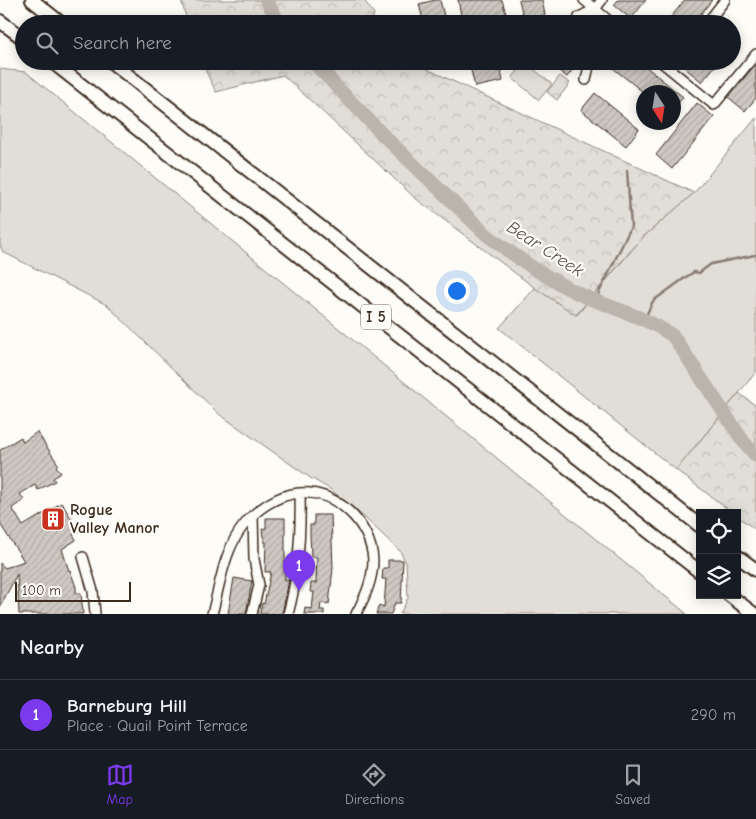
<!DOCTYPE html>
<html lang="en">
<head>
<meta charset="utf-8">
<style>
	:root { --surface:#171b24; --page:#20242c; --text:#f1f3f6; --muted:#9ea1a6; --line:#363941; --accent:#7c3aed }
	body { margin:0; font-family:"Comic Neue",sans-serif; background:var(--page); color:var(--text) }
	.controls { position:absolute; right:15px; bottom:15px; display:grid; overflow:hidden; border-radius:0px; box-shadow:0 2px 12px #0003 }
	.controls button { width:45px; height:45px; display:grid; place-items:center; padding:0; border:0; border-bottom:1px solid var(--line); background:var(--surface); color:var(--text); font:25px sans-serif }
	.compass { position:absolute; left:636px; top:85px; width:45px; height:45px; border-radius:50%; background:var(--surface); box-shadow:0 2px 12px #0003; rotate:168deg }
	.scale { position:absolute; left:15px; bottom:12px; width:116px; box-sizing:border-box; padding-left:5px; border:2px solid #3b2a1e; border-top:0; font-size:14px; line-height:18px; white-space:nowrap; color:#3b2a1e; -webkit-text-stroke:4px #fdfcf7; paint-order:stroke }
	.you { position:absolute; left:456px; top:290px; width:18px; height:18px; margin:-12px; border:4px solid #fff; border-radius:50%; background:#1a73e8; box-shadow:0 0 0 8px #1a73e833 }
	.badge { display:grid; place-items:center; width:32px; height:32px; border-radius:50%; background:var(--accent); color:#fff; font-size:16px; font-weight:700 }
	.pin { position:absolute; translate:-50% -41px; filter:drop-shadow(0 1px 2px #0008) }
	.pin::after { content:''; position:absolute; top:26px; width:18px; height:15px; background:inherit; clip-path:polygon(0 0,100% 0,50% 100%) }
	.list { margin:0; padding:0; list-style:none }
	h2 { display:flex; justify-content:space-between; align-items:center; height:65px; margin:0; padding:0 20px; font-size:21px }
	h2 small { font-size:16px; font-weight:400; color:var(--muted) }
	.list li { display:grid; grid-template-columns:32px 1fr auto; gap:15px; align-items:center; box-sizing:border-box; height:70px; padding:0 20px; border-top:1px solid var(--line) }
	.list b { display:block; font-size:19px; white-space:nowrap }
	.list p { margin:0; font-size:16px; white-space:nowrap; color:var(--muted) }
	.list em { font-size:16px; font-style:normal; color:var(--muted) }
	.icon { flex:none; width:28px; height:28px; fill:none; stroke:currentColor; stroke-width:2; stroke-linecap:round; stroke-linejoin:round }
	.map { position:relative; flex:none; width:756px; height:614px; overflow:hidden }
	.search { position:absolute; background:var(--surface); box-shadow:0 2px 12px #0003; left:15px; right:15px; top:15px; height:55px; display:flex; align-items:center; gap:12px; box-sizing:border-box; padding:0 18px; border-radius:28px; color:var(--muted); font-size:19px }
	.sheet { height:135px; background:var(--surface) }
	nav { display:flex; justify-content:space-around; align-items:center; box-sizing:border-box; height:70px; border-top:1px solid var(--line); background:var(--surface); font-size:14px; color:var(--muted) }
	nav a { display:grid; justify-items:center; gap:2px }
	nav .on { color:var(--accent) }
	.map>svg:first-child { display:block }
</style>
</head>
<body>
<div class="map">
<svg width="756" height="614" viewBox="0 0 756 614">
	<defs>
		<pattern id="forest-crowns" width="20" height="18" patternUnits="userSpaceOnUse" patternTransform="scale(1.25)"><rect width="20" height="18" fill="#e1ded7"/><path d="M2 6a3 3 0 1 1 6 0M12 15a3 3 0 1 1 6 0" fill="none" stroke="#c2bfb8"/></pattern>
		<pattern id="building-hatch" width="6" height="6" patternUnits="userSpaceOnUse" patternTransform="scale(1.25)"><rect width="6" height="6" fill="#cdc8c2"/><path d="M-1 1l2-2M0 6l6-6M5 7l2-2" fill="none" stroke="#b1aca6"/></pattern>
	</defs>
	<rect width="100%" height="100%" fill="#fdfcf7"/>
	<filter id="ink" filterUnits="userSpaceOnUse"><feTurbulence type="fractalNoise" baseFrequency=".02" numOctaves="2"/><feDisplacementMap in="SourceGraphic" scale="10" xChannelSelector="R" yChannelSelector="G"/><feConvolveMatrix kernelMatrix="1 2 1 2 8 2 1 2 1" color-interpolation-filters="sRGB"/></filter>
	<g filter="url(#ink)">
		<path fill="#e1ded7" stroke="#8e847a" d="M525,62L552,84L539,100L512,78Z
			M0,69L26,72L687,614H400L408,598L406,563L400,551L364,517L330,489L309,477L219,414L107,305L3,252L0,245Z
			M756,118V372L676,470L499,328L535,288L577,315L642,238L694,193Z"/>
		<path fill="url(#forest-crowns)" stroke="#8e847a" d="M181,0H364L374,14L372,20L385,24H188Z
			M201,61H421L427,69L694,193L642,238L576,315L535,288L415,198L283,75L216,92Z
			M560,76L570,83L557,100L547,92Z
			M739,393L756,406V530L737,516V513H733L676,470Z"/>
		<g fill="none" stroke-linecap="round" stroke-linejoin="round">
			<path stroke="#887d74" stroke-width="2.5" d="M595,301L631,227L627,170
				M644,320L653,301L686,277L694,272L699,273L711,264L755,255"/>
			<path stroke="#bbb4ad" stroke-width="14" d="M266,0L280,24
				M312,61L385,137L487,235C520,260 557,286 596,301C622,311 649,319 673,336L743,441L756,456"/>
		</g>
		<path fill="url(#building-hatch)" stroke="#3b2a1e" d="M435,0H440L446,24H424L419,4Z
			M458,0H502L509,24H459L457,16L461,15Z
			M519,0H542L545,15L524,20Z
			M618,0H646L631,19L614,5Z
			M685,0H712L693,24H665Z
			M491,61H499L503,81L475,87L470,66Z
			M546,61H574L577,64L567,77Z
			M604,61H639L683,97L674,108V92H643Z
			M692,61H719L702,82L685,68Z
			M756,64V98L745,111L728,97Z
			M595,93L639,129L626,146L581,110Z
			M697,103L714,117L672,169L656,155Z
			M37,432L58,464L56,466L61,473L53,478L55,481L38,490L35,485L20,494L24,500L12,508L23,526L61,503L63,505L79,531L73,534L76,540L62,549L69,571L70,570L76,587V593H81L83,614H19L17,574L0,607V563L5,568L24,561L0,524V450L21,437L23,442Z
			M314,515H331L333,568L329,604L321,603L320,610H324V614H304L305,608L312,609L314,592H310L311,583H316L317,557H311L310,534V525H314Z
			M266,518H285V580H289L282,614H260L262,603L264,604L271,572H265L266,542H264V537H263L262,529L266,528Z
			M388,560H403L401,603H395L391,614H376L379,605L384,607L386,579H382L383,568H388Z
			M234,578L252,581L246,614H228Z"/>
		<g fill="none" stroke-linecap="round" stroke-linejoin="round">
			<g stroke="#3b2a1e" stroke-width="12">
				<path id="minor" d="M584,0L613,24
					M577,24L579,17L595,9L602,0
					M593,24L595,9
					M706,24L725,0
					M660,61L714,105L756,54
					M586,80L590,61
					M83,557L93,591L95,614
					M212,614C220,585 224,549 244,525C257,509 277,495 299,493C336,489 371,524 373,560C373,580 365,597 356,614
					M252,614L259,585L254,559L253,515
					M288,614C299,574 301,534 300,493"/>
			</g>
			<g stroke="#3b2a1e" stroke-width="16">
				<path id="highway" d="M32,0L62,24
					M0,21L24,39
					M51,61L700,572
					M110,61L700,526
					M737,556L756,570
					M729,595L754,614"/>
			</g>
			<use href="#minor" stroke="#fdfcf7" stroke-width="9"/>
			<use href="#highway" stroke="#fdfcf7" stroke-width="12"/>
		</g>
	</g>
	<defs>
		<g id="building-square" transform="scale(1.25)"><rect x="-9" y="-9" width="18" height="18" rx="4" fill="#c8321e" stroke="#fdfcf7"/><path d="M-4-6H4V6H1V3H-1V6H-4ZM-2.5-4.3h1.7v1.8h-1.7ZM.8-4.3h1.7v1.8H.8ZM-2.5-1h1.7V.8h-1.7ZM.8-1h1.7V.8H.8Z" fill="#fff"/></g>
	</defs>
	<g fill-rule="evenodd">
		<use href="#building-square" x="53" y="519"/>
	</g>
	<g text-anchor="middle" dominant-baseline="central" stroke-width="4.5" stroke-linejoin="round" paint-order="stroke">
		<rect fill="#fdfcf7" stroke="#75695f" stroke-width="1" x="361" y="304.5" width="30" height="25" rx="4"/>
		<g font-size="15" font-weight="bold" fill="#3b2a1e">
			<text x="376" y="317">I 5</text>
		</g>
		<g font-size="16" font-weight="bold" fill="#3b2a1e" stroke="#fdfcf7" text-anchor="start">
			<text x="70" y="510">Rogue<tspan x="70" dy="18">Valley Manor</tspan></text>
		</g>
		<g font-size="18" font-style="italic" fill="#615349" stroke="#fdfcf7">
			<text transform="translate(545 249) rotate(33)">Bear Creek</text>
		</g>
	</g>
</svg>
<div class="controls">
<button><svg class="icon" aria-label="locate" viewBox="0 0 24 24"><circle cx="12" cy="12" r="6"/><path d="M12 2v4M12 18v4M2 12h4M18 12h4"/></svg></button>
<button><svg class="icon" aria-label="layers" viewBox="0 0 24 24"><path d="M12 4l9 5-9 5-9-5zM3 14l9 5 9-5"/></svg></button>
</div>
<svg class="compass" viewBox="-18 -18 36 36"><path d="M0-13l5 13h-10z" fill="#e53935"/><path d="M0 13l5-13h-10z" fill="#9ea1a6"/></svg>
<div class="scale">100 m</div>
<div class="you"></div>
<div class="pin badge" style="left:299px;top:591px">1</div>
<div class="search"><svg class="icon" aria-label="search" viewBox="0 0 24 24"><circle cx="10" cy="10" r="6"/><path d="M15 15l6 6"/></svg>Search here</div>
</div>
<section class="sheet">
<h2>Nearby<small></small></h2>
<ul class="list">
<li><span class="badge">1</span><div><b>Barneburg Hill</b><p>Place · Quail Point Terrace</p></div><em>290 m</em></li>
</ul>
</section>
<nav>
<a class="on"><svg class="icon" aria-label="map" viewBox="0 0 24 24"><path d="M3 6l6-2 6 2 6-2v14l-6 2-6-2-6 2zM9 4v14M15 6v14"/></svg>Map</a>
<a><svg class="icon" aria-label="directions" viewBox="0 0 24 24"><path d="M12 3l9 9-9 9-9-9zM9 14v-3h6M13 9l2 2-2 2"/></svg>Directions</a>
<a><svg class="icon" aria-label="saved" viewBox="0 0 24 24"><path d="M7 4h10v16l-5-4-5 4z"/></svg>Saved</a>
</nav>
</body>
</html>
